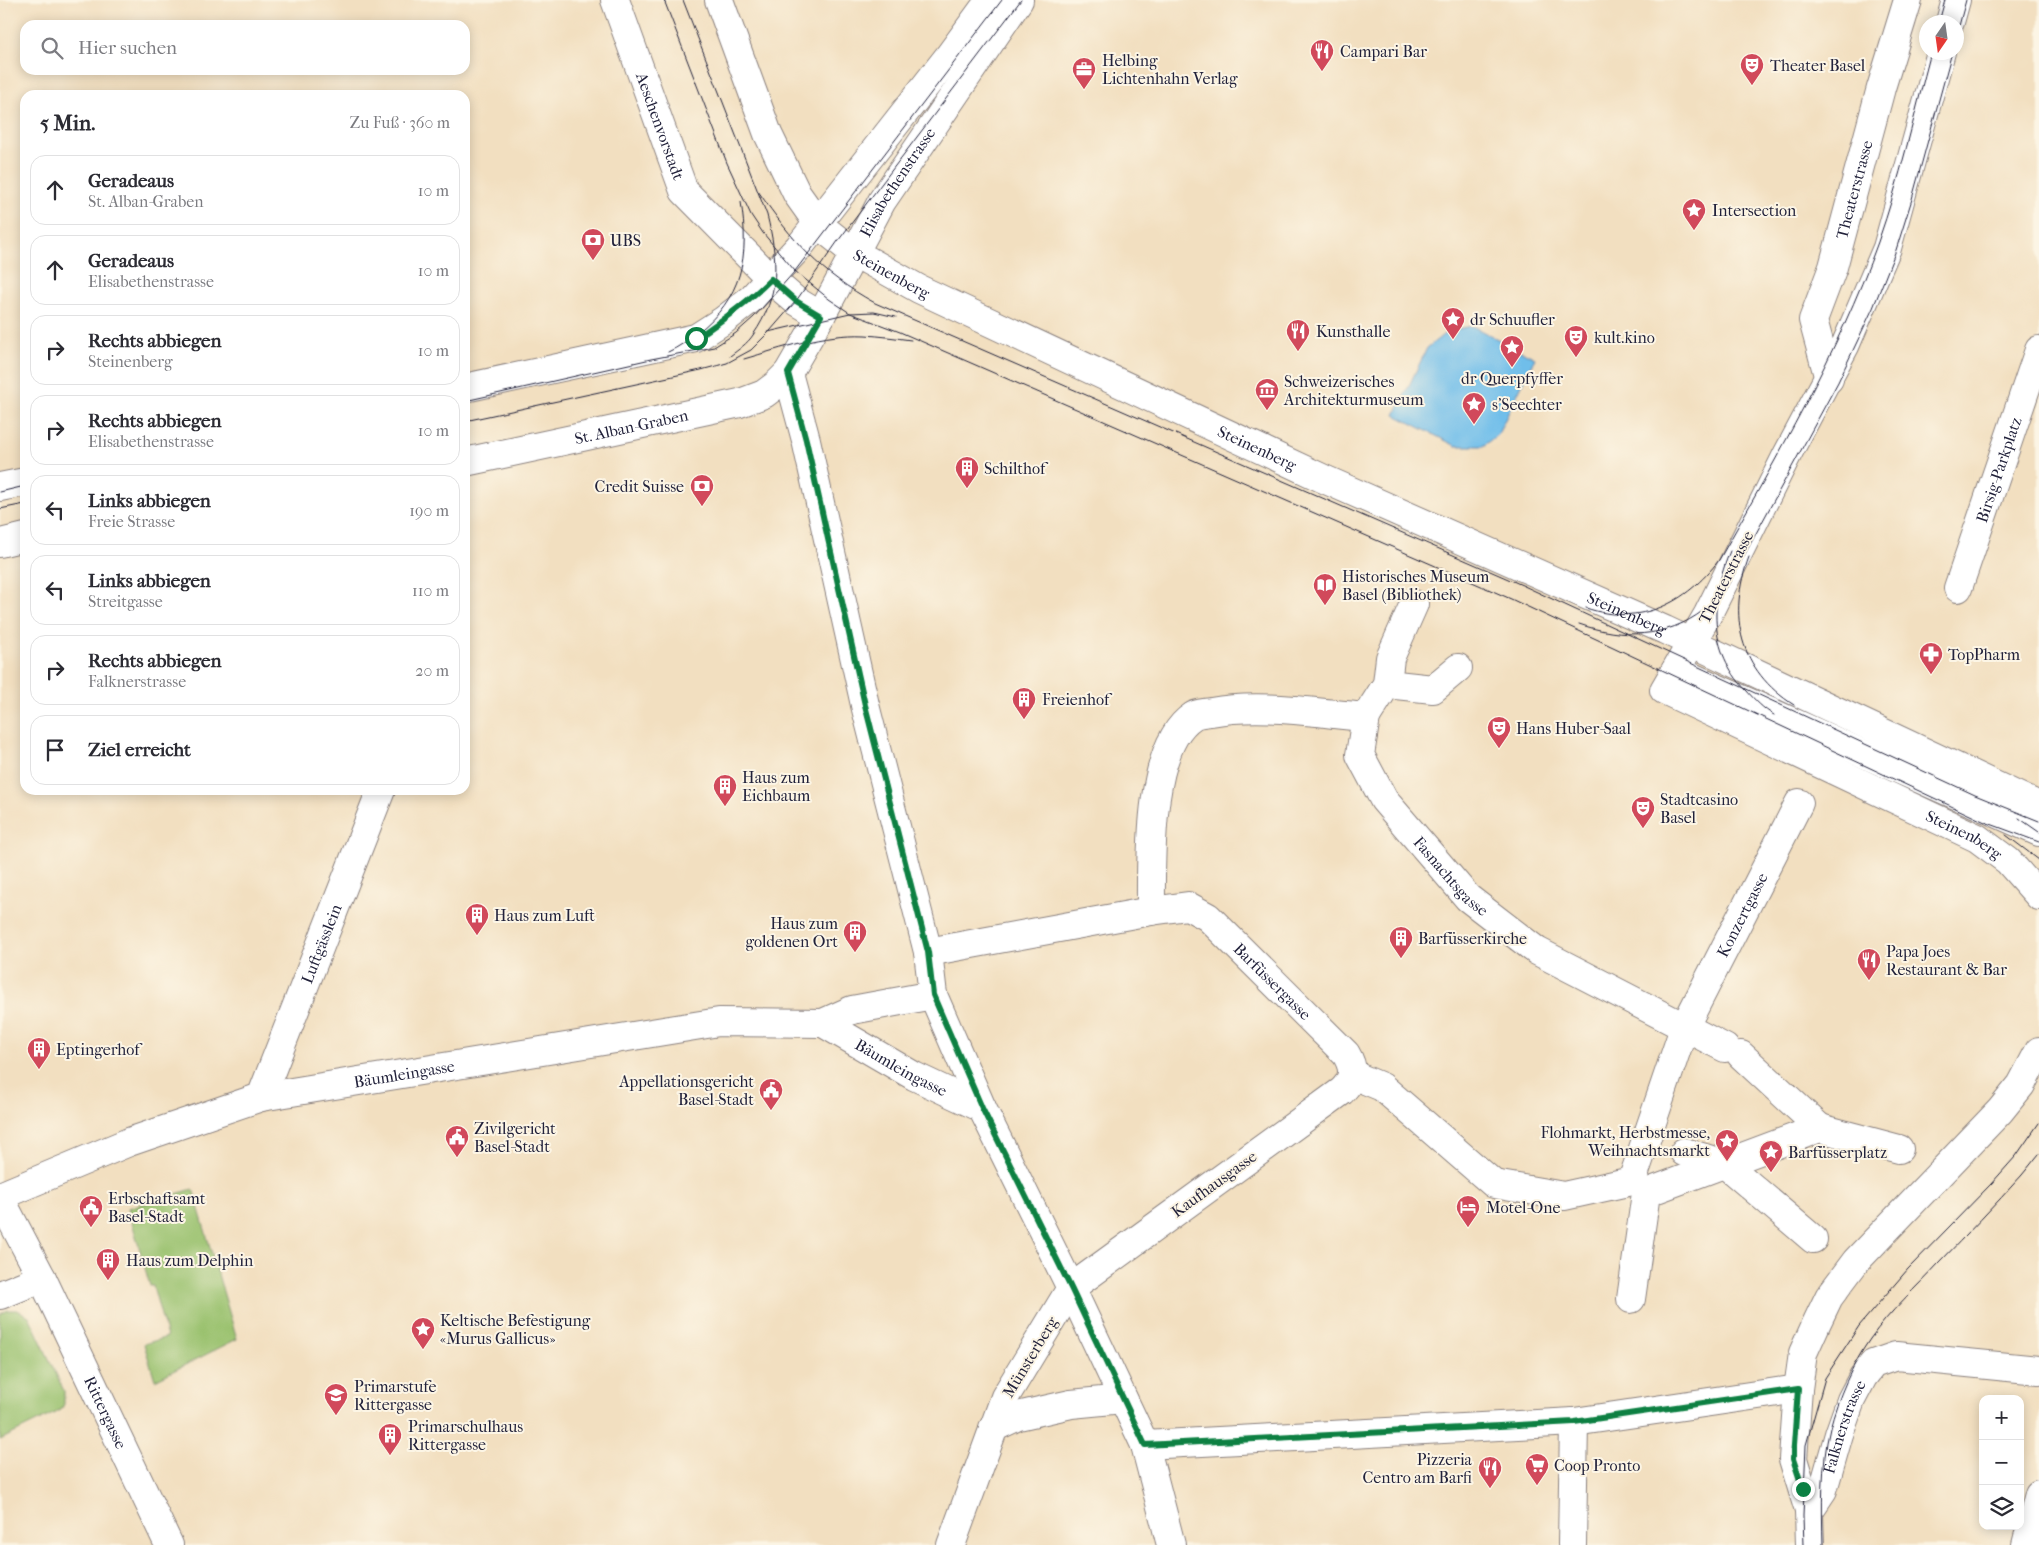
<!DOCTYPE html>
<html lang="de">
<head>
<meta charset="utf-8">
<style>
	:root { --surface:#fff; --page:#f7f7f7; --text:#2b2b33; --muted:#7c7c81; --line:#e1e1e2 }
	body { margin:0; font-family:"IM FELL French Canon",serif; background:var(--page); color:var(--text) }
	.controls { position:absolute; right:15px; bottom:15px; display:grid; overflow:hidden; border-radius:10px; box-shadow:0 2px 12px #0003 }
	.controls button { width:45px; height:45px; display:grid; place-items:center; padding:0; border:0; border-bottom:1px solid var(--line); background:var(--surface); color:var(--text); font:25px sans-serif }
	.compass { position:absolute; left:1919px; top:15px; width:45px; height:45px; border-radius:50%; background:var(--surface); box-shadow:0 2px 12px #0003; rotate:193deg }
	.stop { position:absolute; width:15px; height:15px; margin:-11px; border:4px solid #0b8043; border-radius:50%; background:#fff }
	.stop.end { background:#0b8043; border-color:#fff; box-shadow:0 1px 5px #0008 }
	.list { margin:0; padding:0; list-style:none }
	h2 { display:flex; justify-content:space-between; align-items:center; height:65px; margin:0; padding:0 20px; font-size:21px }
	h2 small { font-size:16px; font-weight:400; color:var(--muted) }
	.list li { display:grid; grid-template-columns:32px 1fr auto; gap:15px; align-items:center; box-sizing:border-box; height:70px; margin:0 10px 10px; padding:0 10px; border:1px solid var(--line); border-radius:15px }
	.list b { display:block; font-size:19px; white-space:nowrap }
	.list p { margin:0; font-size:16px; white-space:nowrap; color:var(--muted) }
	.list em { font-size:16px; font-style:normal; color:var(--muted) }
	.icon { flex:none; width:28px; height:28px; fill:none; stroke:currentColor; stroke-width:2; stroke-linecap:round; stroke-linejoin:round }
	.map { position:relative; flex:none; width:2039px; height:1545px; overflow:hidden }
	.search { position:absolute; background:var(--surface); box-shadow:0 2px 12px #0003; left:20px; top:20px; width:450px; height:55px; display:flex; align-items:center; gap:12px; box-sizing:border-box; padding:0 18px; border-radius:15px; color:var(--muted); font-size:19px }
	.panel { position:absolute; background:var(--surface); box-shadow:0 2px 12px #0003; left:20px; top:90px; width:450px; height:705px; border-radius:15px }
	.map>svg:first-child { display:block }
</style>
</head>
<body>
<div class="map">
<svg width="2039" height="1545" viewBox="0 0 2039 1545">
	<rect width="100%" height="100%" fill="#fcf5e5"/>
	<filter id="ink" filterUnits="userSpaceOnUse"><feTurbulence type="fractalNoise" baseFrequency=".02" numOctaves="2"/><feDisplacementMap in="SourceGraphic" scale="10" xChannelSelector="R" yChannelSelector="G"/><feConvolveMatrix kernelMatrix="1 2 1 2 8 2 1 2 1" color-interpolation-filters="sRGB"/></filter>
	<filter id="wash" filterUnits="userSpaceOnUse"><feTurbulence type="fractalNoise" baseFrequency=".0096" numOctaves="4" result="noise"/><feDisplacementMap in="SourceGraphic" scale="20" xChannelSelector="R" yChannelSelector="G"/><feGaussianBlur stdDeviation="1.12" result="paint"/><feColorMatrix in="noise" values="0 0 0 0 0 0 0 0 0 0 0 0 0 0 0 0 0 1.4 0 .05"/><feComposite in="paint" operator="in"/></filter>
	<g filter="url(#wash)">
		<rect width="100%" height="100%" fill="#f2dfc0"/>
		<path fill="#99c16d" stroke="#5e7254" d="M193,1189L237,1339L155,1380L144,1344L167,1337L153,1286H150L128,1208Z
			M8,1310H17L29,1316L64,1391V1404L61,1410L0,1440V1314Z"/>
		<path fill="#6fbeea" stroke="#487092" d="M1472,326L1535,358L1498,434L1483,446H1456L1395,415L1427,348L1448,331Z"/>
	</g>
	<g filter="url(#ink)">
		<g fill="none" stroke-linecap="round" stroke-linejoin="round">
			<g stroke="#8a807e" stroke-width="30">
				<g id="pedestrian">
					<path d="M788,373L806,440L865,705L928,952L933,995L982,1108L1071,1288L1145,1445L1171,1545"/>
					<path d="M1387,684L1433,689L1458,668"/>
					<path id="s1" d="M1366,717L1360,755L1384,800L1468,898L1537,951L1725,1048"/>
					<path d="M1151,911C1151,862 1147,746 1193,716C1197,713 1205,713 1211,712C1261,703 1315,713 1366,717L1387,684L1390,658L1414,604"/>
					<path id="s2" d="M928,952L1151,911L1188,906L1208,917L1346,1054C1355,1069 1354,1079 1342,1091L1071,1288L1005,1397L951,1545"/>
					<path id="s3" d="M823,1023L914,1076L982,1108"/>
					<path d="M1741,1055L1820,1128"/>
					<path id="s4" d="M1353,1075L1382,1087L1494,1184L1564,1196L1632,1181L1684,1028L1799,803"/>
					<path id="s5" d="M261,1097L719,1022L823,1023L852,1010L933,995"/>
					<path d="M1684,1152L1725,1164L1813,1239"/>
					<path d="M1631,1299L1646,1193L1820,1128L1899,1149"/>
					<path d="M993,1428L1018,1416L1071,1404L1123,1399"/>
					<path d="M1145,1445L1574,1422L1798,1389"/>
					<path d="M1572,1545L1574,1422"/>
					<path d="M2026,1545L2039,1494"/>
				</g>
			</g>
			<g stroke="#8a807e" stroke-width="30">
				<g id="minor">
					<path id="s6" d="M719,0L768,134L797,194L819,225L853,252L919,289L1324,479L1665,630L2039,806"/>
					<path d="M1950,22L1956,0"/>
					<path id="s7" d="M1941,52L1887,248L1845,346L1788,453L1708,614L1664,690L1977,838L2008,861L2039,896"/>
					<path id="s8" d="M1829,379L1813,320L1833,267L1881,88L1908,0"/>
					<path id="s9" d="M1958,588L2039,350"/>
					<path d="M1676,670L2039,832"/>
					<path id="s10" d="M0,1196L129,1142L261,1097L381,790"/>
					<path id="s11" d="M0,1198L42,1278L169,1545"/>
					<path d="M0,1295L42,1278"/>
					<path id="s12" d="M1809,1511L1823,1490L1839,1434L1851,1400L1863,1377L1873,1364L1896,1356L2039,1370"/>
					<path d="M1810,1545L1809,1511L1793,1459L1798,1389L1803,1353L1817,1322L1829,1297L1856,1261L2000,1111L2021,1085L2039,1051"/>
				</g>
			</g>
			<g stroke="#8a807e" stroke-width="30">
				<g id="tertiary">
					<path id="s13" d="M615,0L684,191L774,282L796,301L821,316"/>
					<path d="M465,388L696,338L724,320L752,298L799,247L949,56L990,0"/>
					<path id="s14" d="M465,462L740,403L764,394L776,385L788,373L821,316L882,201L1019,0"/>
					<path d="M0,487L25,482"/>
					<path d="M0,543L25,537"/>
				</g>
			</g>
			<use href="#pedestrian" stroke="#fff" stroke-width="28"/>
			<use href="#minor" stroke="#fff" stroke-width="28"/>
			<use href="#tertiary" stroke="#fff" stroke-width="28"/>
			<path stroke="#22223b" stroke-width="1" d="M664,0L727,163L751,215L763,233L795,271L829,299L850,313L900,332L1511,599L1985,822L2039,842
				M683,0L767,215C778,259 781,295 753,335C748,343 738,350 730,356
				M1939,22L1945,0
				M1956,37L1966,0
				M758,191C794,243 819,272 875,303L1522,585L1975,795L2039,821
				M768,332L850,313L874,312L896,317
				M668,352C679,347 687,341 697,333C742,298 750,257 741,202
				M744,359C782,348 824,333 865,335C880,336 896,338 911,340
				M465,401L651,359L714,347L736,333L754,317L795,271L1002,0
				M465,421L701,370L727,363L751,350L770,331L796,301L838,241L1021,0
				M0,492L25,486
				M0,509L25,504
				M1730,551C1710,600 1708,650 1746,690C1755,700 1763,709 1774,715
				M1749,557C1727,616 1739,670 1794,705
				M1586,608C1641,627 1686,603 1719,560C1777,457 1838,353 1878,242C1900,180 1914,116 1931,52
				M1579,624C1622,639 1666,639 1704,610C1713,603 1720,593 1728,585L1838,382L1873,308L1896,250L1912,199L1952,52
				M2019,818L2039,832
				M2006,835L2039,860
				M1804,1545L1803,1516L1806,1445L1825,1378L1859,1326L1908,1269L1991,1184L2016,1156L2039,1123
				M1823,1545C1822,1507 1821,1465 1830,1428C1838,1397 1852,1365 1870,1339C1890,1311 1916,1288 1939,1263C1967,1234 1995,1205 2022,1175L2039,1154"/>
		</g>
	</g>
	<g fill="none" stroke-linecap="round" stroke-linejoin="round" filter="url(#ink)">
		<path stroke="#0b8043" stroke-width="6" d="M696,338C723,320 748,302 771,279L796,301L821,316L788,373L806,440L865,705L928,952L933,995L982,1108L1071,1288L1145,1445L1574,1422L1798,1389L1793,1459L1803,1489"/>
	</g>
	<defs>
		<g id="restaurant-pin" transform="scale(1.25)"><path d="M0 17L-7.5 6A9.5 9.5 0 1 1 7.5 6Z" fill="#d1495b" stroke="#fcf5e5"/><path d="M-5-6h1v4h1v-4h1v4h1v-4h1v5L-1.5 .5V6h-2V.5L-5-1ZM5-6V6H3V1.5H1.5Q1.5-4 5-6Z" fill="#fff"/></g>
		<g id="theatre-pin" transform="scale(1.25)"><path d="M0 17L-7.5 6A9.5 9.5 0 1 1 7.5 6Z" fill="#d1495b" stroke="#fcf5e5"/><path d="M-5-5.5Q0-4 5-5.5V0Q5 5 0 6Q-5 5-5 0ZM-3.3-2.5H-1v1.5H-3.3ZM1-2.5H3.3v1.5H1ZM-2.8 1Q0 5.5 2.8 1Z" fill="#fff"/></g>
		<g id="office-pin" transform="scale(1.25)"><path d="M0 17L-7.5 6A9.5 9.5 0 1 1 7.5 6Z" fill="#d1495b" stroke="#fcf5e5"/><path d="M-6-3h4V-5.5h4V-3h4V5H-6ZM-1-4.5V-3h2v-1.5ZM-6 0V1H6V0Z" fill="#fff"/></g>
		<g id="sight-pin" transform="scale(1.25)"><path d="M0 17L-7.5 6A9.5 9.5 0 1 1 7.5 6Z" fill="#d1495b" stroke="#fcf5e5"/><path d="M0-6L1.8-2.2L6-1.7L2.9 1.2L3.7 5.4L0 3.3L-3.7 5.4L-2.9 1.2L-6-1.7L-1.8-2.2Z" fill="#fff"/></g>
		<g id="bank-pin" transform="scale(1.25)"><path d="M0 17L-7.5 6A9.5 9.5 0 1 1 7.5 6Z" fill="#d1495b" stroke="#fcf5e5"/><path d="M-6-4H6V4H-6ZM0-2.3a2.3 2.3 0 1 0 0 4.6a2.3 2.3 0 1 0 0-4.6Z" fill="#fff"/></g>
		<g id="museum-pin" transform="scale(1.25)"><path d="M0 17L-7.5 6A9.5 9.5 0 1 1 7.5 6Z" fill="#d1495b" stroke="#fcf5e5"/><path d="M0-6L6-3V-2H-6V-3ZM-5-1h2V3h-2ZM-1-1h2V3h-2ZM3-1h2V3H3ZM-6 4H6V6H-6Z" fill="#fff"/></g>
		<g id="building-pin" transform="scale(1.25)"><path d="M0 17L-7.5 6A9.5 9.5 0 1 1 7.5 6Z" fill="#d1495b" stroke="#fcf5e5"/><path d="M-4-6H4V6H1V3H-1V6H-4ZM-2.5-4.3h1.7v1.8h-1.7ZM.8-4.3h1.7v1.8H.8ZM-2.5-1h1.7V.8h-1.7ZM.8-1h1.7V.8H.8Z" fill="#fff"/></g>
		<g id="library-pin" transform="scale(1.25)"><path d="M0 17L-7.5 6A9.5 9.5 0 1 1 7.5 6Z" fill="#d1495b" stroke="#fcf5e5"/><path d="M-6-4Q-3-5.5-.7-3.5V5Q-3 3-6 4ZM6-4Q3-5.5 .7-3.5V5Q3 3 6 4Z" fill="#fff"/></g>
		<g id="pharmacy-pin" transform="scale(1.25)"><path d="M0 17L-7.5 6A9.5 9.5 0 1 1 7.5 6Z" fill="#d1495b" stroke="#fcf5e5"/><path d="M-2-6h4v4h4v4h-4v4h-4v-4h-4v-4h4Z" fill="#fff"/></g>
		<g id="civic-pin" transform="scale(1.25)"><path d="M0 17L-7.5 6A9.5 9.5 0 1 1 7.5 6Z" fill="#d1495b" stroke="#fcf5e5"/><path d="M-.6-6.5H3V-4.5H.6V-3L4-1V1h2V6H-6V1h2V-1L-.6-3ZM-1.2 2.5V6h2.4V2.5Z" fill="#fff"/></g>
		<g id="hotel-pin" transform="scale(1.25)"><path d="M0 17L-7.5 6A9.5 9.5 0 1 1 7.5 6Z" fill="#d1495b" stroke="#fcf5e5"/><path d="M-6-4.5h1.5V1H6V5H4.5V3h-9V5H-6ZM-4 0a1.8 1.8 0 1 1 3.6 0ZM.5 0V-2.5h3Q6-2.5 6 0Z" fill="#fff"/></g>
		<g id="school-pin" transform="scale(1.25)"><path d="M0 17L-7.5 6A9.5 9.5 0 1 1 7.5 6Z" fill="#d1495b" stroke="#fcf5e5"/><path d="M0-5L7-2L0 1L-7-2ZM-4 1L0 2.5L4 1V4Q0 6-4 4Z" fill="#fff"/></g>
		<g id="supermarket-pin" transform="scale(1.25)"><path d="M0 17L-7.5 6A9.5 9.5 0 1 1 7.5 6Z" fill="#d1495b" stroke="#fcf5e5"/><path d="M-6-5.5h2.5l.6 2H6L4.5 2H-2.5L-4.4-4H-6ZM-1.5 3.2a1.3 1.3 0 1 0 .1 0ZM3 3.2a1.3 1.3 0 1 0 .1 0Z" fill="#fff"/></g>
	</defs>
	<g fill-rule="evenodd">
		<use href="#restaurant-pin" x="1322" y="51"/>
		<use href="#theatre-pin" x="1752" y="65"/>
		<use href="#office-pin" x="1084" y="69"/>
		<use href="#sight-pin" x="1694" y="210"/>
		<use href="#bank-pin" x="593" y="240"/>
		<use href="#sight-pin" x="1453" y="319"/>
		<use href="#restaurant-pin" x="1298" y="331"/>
		<use href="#theatre-pin" x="1576" y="337"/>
		<use href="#sight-pin" x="1512" y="347"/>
		<use href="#museum-pin" x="1267" y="390"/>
		<use href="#sight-pin" x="1474" y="404"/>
		<use href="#building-pin" x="967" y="468"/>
		<use href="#bank-pin" x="702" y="486"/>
		<use href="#library-pin" x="1325" y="585"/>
		<use href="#pharmacy-pin" x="1931" y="654"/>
		<use href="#building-pin" x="1024" y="699"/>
		<use href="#theatre-pin" x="1499" y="728"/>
		<use href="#building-pin" x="725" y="786"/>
		<use href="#theatre-pin" x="1643" y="808"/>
		<use href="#building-pin" x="477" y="915"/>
		<use href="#building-pin" x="855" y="932"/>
		<use href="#building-pin" x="1401" y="938"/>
		<use href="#restaurant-pin" x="1869" y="960"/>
		<use href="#building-pin" x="39" y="1049"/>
		<use href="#civic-pin" x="771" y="1090"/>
		<use href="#civic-pin" x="457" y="1137"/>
		<use href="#sight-pin" x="1727" y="1141"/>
		<use href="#sight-pin" x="1771" y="1152"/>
		<use href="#civic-pin" x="91" y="1207"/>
		<use href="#hotel-pin" x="1468" y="1207"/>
		<use href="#building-pin" x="108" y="1260"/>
		<use href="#sight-pin" x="423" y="1329"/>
		<use href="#school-pin" x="336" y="1395"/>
		<use href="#building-pin" x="390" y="1435"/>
		<use href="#supermarket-pin" x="1537" y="1465"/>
		<use href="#restaurant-pin" x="1490" y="1468"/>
	</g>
	<g text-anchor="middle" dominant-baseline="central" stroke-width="4" stroke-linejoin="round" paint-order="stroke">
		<g font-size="16" fill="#22223b" stroke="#fcf5e5" text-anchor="start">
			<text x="1340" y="51">Campari Bar</text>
			<text x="1102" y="60">Helbing<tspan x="1102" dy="18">Lichtenhahn Verlag</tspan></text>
			<text x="1770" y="65">Theater Basel</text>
			<text x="1712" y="210">Intersection</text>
			<text x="610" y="240">UBS</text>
			<text x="1470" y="319">dr Schuufler</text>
			<text x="1316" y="331">Kunsthalle</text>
			<text x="1594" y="337">kult.kino</text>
			<text x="1512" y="378" text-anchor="middle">dr Querpfyffer</text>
			<text x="1284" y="381">Schweizerisches<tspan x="1284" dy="18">Architekturmuseum</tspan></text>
			<text x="1492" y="404">s’Seechter</text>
			<text x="984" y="468">Schilthof</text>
			<text x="684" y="486" text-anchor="end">Credit Suisse</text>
			<text x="1342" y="576">Historisches Museum<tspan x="1342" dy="18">Basel (Bibliothek)</tspan></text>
			<text x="1948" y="654">TopPharm</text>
			<text x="1042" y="699">Freienhof</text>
			<text x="1516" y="728">Hans Huber-Saal</text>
			<text x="742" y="777">Haus zum<tspan x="742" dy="18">Eichbaum</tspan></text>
			<text x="1660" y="799">Stadtcasino<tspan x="1660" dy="18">Basel</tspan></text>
			<text x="494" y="915">Haus zum Luft</text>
			<text x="838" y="923" text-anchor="end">Haus zum<tspan x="838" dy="18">goldenen Ort</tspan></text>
			<text x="1418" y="938">Barfüsserkirche</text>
			<text x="1886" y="951">Papa Joes<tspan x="1886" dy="18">Restaurant &amp; Bar</tspan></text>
			<text x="56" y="1049">Eptingerhof</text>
			<text x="754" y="1081" text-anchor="end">Appellationsgericht<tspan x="754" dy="18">Basel-Stadt</tspan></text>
			<text x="474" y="1128">Zivilgericht<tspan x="474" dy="18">Basel-Stadt</tspan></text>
			<text x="1710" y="1132" text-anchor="end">Flohmarkt, Herbstmesse,<tspan x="1710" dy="18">Weihnachtsmarkt</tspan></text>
			<text x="1788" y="1152">Barfüsserplatz</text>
			<text x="108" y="1198">Erbschaftsamt<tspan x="108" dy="18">Basel-Stadt</tspan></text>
			<text x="1486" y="1207">Motel-One</text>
			<text x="126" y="1260">Haus zum Delphin</text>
			<text x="440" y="1320">Keltische Befestigung<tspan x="440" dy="18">«Murus Gallicus»</tspan></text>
			<text x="354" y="1386">Primarstufe<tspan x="354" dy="18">Rittergasse</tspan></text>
			<text x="408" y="1426">Primarschulhaus<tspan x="408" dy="18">Rittergasse</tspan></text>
			<text x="1472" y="1459" text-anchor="end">Pizzeria<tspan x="1472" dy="18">Centro am Barfi</tspan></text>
			<text x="1554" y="1465">Coop Pronto</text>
		</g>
		<g font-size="16" fill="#22223b" stroke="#fcf5e5">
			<text stroke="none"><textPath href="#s13" startOffset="134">Aeschenvorstadt</textPath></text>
			<text stroke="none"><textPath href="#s14" startOffset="559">Elisabethenstrasse</textPath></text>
			<text stroke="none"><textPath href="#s8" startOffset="198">Theaterstrasse</textPath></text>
			<text stroke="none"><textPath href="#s6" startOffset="335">Steinenberg</textPath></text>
			<text stroke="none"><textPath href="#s14" startOffset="170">St. Alban-Graben</textPath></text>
			<text stroke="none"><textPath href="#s6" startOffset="740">Steinenberg</textPath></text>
			<text stroke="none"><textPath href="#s9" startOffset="125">Birsig-Parkplatz</textPath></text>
			<text transform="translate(1726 577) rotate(-63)">Theaterstrasse</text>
			<text stroke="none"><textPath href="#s6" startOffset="1145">Steinenberg</textPath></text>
			<text stroke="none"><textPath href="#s7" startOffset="1032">Steinenberg</textPath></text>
			<text stroke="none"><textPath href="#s1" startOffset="191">Fasnachtsgasse</textPath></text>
			<text stroke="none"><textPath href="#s4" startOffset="609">Konzertgasse</textPath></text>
			<text stroke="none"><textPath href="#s10" startOffset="444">Luftgässlein</textPath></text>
			<text stroke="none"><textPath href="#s2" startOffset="378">Barfüssergasse</textPath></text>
			<text stroke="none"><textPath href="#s3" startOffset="90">Bäumleingasse</textPath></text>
			<text stroke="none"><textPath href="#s5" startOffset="145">Bäumleingasse</textPath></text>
			<text transform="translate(1214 1184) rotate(-36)">Kaufhausgasse</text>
			<text transform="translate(1030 1357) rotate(-59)">Münsterberg</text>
			<text stroke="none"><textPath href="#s11" startOffset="239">Rittergasse</textPath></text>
			<text stroke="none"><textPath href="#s12" startOffset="92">Falknerstrasse</textPath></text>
		</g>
	</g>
</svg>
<div class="controls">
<button>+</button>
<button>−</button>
<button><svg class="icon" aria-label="layers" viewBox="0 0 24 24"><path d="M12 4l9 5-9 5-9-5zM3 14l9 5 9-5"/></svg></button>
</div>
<svg class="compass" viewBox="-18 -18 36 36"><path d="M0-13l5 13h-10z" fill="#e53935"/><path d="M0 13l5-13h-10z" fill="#7c7c81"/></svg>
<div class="stop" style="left:696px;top:338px"></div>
<div class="stop end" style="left:1803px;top:1489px"></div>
<div class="search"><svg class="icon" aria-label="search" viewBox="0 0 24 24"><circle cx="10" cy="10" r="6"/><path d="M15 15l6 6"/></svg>Hier suchen</div>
<section class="panel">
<h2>5 Min.<small>Zu Fuß · 360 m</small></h2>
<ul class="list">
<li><svg class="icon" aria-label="ahead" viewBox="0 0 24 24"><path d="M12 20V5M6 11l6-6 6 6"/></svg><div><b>Geradeaus</b><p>St. Alban-Graben</p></div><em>10 m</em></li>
<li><svg class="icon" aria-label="ahead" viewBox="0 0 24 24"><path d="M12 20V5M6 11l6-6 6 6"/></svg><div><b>Geradeaus</b><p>Elisabethenstrasse</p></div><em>10 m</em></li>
<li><svg class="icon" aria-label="right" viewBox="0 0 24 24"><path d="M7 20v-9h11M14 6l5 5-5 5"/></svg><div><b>Rechts abbiegen</b><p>Steinenberg</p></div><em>10 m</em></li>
<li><svg class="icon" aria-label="right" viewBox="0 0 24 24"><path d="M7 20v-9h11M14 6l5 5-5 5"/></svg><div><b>Rechts abbiegen</b><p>Elisabethenstrasse</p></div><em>10 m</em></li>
<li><svg class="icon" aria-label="left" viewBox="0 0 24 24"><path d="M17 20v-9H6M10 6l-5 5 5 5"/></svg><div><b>Links abbiegen</b><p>Freie Strasse</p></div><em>190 m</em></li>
<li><svg class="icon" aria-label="left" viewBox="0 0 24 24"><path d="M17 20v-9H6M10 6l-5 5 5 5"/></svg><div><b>Links abbiegen</b><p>Streitgasse</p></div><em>110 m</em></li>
<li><svg class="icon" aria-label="right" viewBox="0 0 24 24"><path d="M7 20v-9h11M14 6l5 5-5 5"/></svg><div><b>Rechts abbiegen</b><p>Falknerstrasse</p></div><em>20 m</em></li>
<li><svg class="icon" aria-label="arrive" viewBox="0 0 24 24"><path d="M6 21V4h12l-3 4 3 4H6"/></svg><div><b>Ziel erreicht</b></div></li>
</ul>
</section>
</div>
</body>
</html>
